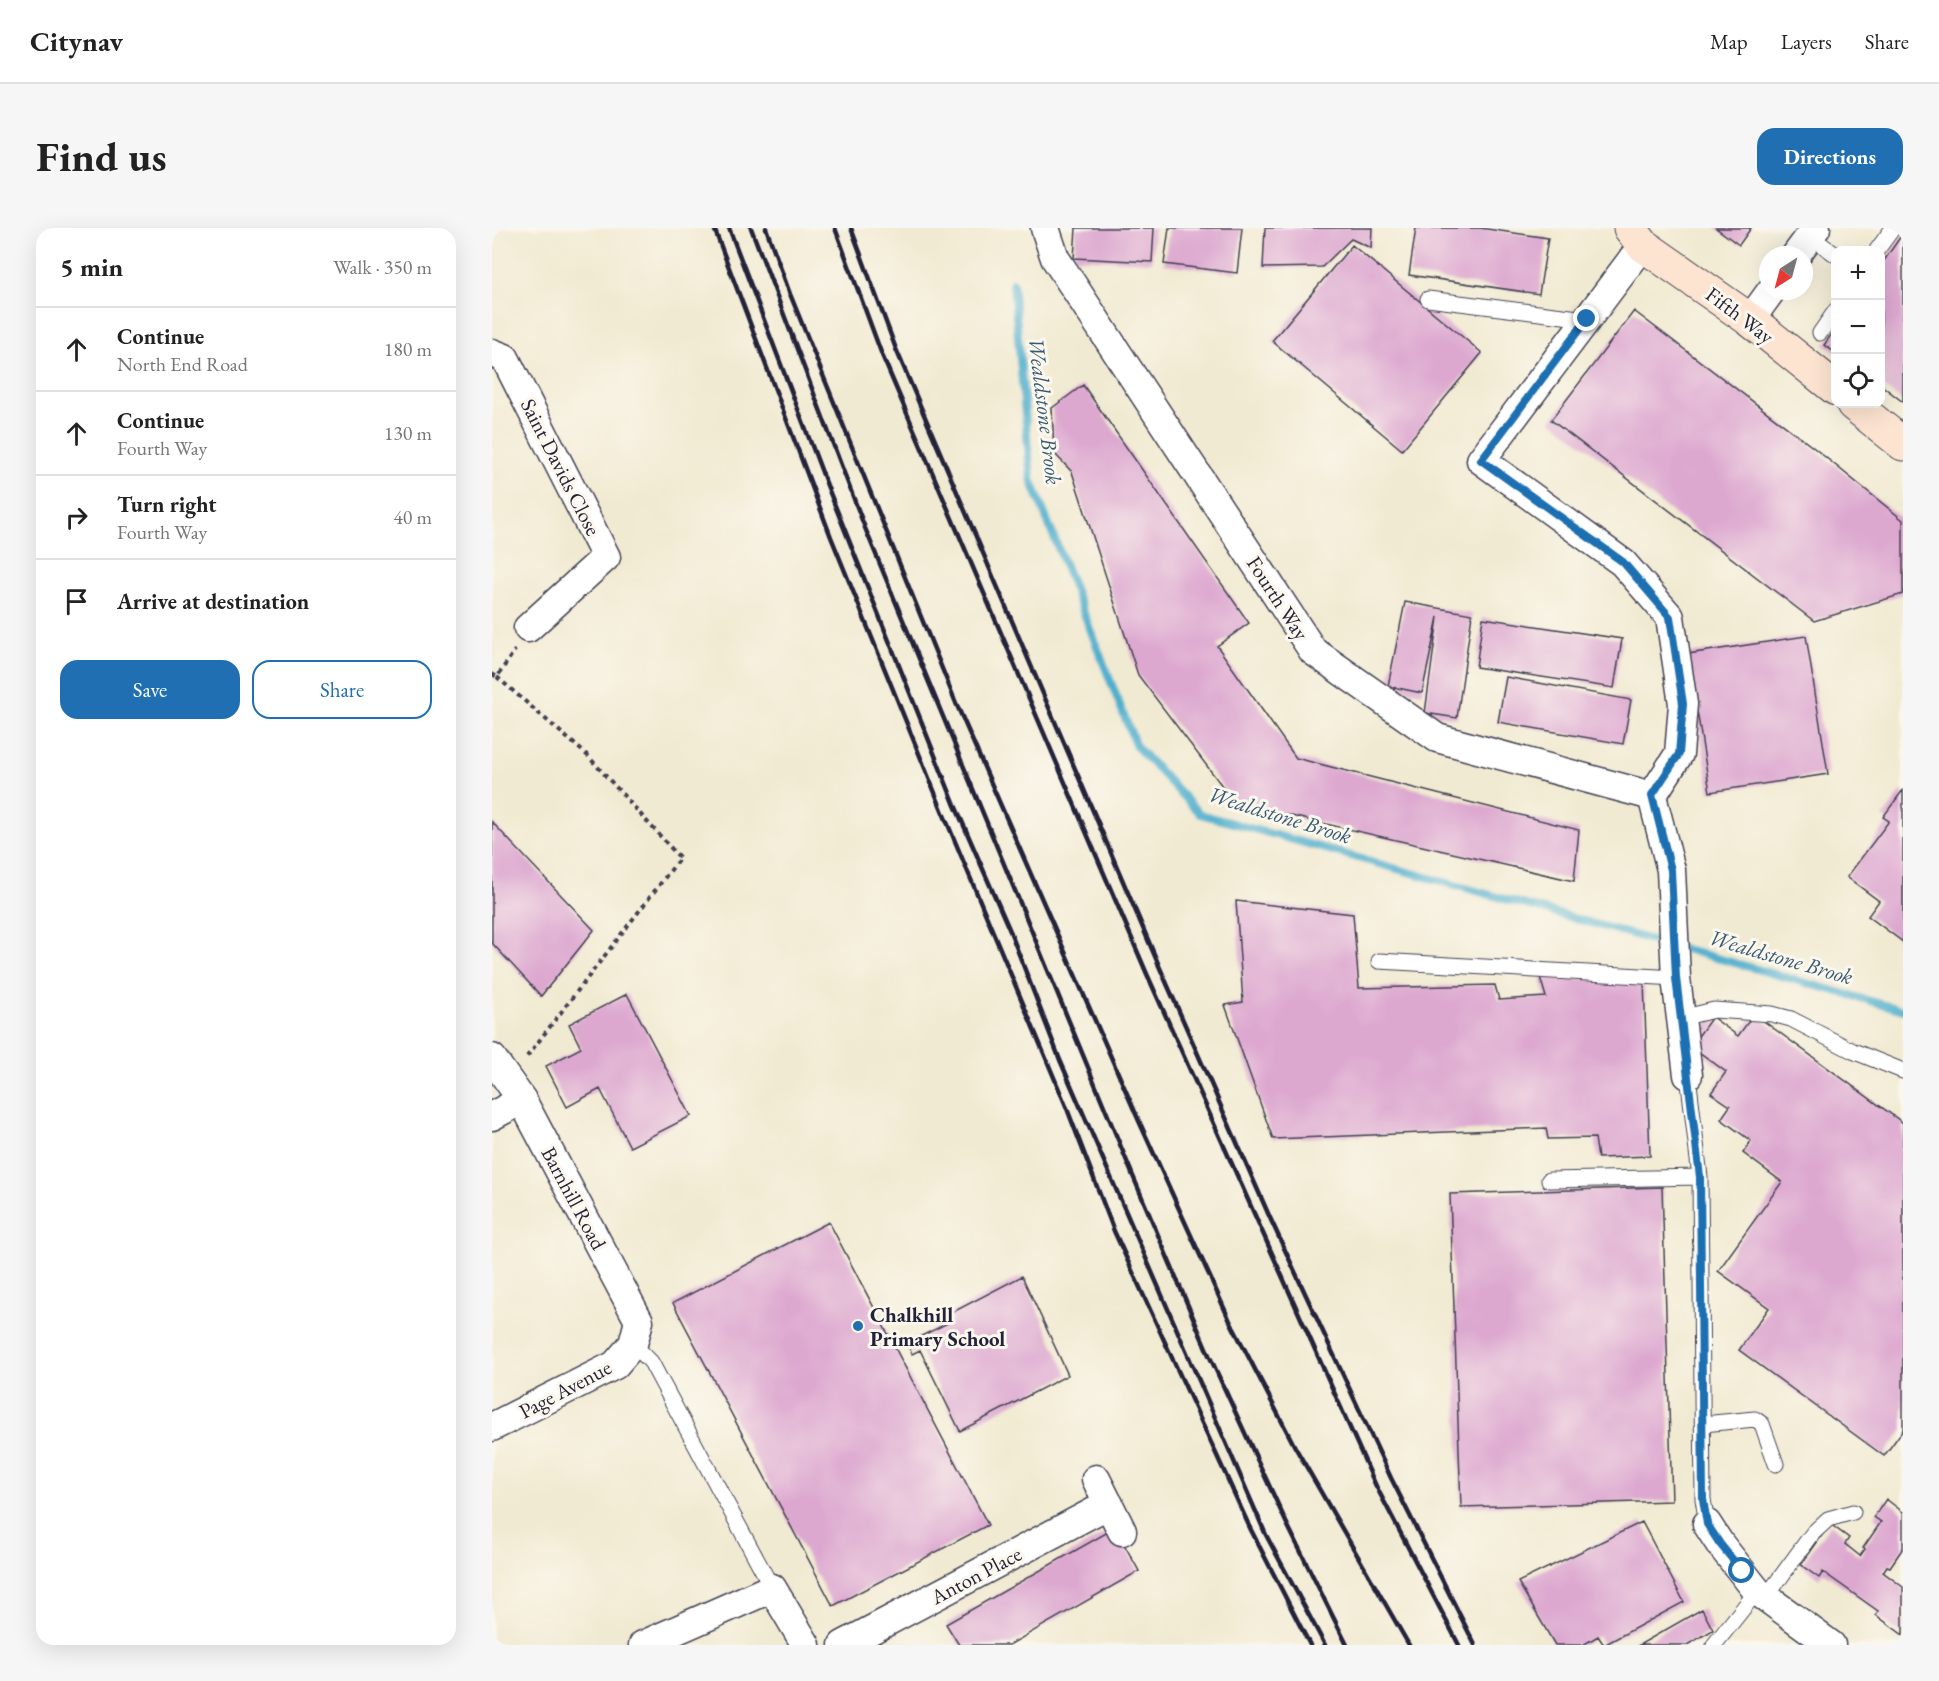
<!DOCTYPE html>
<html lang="en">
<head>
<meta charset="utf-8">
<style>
	:root { --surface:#fff; --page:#f6f6f6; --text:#222; --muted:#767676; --line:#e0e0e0; --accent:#1f6fb2 }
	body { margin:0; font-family:"EB Garamond",serif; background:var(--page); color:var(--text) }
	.controls { position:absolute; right:18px; top:18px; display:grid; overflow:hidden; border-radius:12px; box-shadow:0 6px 24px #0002 }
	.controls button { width:54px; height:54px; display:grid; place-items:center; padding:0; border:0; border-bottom:2px solid var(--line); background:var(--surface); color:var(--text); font:30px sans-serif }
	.compass { position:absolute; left:1267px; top:18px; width:54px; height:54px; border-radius:50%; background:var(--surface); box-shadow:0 6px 24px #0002; rotate:216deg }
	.stop { position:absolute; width:18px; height:18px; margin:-14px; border:4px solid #1f6fb2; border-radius:50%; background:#fff }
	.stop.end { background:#1f6fb2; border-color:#fff; box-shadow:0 2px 6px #0008 }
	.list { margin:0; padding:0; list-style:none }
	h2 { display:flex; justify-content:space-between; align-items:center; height:78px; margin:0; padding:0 24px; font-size:26px }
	h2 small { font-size:20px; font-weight:400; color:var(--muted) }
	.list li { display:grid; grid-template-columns:39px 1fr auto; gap:18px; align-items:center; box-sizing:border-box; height:84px; padding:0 24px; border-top:2px solid var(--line) }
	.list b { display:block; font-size:22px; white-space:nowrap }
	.list p { margin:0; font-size:20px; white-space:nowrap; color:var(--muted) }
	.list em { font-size:20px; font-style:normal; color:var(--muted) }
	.actions { display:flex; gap:12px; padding:18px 24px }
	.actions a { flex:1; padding:14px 0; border:2px solid var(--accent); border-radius:18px; text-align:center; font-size:21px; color:var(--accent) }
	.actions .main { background:var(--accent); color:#fff }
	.icon { flex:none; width:33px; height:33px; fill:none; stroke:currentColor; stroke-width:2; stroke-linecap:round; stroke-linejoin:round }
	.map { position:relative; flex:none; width:1411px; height:1417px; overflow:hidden; border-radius:18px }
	header { display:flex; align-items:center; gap:36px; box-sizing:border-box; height:84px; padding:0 30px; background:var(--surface); border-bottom:2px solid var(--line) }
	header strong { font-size:28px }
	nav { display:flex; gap:33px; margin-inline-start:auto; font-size:21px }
	.intro { display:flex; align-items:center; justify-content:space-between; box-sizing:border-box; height:144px; padding:0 36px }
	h1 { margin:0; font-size:42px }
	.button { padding:15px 27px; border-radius:18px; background:var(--accent); color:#fff; font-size:21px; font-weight:700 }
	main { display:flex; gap:36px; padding:0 36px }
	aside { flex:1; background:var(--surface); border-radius:18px; box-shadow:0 6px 24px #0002 }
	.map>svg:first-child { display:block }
</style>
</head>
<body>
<header>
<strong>Citynav</strong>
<nav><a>Map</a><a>Layers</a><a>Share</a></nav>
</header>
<div class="intro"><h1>Find us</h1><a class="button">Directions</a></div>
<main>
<aside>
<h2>5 min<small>Walk · 350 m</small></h2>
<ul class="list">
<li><svg class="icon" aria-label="ahead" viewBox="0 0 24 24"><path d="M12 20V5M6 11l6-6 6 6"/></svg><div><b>Continue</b><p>North End Road</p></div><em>180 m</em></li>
<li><svg class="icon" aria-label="ahead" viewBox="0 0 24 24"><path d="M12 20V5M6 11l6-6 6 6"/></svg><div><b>Continue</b><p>Fourth Way</p></div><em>130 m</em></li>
<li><svg class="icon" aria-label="right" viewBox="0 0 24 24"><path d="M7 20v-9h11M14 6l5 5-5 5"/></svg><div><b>Turn right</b><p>Fourth Way</p></div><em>40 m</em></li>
<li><svg class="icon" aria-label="arrive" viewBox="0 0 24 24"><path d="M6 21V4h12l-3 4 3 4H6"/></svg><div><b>Arrive at destination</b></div></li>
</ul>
<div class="actions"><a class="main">Save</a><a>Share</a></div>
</aside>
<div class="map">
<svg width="1411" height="1417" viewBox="0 0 1411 1417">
	<rect width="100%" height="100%" fill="#fbf7ec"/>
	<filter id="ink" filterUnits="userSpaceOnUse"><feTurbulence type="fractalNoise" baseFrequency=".0167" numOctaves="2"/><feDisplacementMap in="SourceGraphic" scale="12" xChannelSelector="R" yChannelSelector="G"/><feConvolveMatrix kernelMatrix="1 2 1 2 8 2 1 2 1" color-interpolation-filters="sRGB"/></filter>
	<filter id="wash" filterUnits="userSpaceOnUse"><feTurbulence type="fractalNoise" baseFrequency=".008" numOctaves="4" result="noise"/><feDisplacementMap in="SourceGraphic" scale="24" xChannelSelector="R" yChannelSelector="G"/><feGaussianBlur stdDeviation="1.35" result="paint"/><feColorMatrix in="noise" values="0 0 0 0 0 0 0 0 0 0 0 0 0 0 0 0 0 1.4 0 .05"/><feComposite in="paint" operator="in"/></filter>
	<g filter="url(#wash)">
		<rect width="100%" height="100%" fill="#f1ead2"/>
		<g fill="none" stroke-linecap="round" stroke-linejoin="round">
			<path stroke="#4fafcd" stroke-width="8" d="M521,55L539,251L644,518L708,586L1411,782"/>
		</g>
		<g id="blocks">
			<path fill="#dda8d0" d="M584,0H662L660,34L582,30Z
				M677,0H750L745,45L672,36Z
				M773,0H880L879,20L859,11L830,39L771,40Z
				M924,0H988L1056,10L1047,66L917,47Z
				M1224,0H1259L1247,17Z
				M1411,5V174L1389,157V37Z
				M860,17L990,125L910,222L780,113Z
				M1142,83L1322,220L1411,292V366L1322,393L1059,192Z
				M1344,100V125L1332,117Z
				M591,157L757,395L725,418L804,530L1087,602L1082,653L743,575L646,447L580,244L562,225L560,180Z
				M913,374L980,386L965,490L933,485L946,389L930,465L896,458Z
				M991,390L1130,411L1122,460L984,439Z
				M1314,408L1336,546L1218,564L1196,426Z
				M1014,449L1139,472L1131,516L1006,494Z
				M1411,562V714L1376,688L1387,673L1355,649L1397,593L1391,589Z
				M0,594L102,702L49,768L0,715Z
				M744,673L861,686L867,760L1003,757L1007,772L1054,769L1048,749L1152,753L1158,928L1106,930L1103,910L1056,911L1054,900L781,911L733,777L751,774Z
				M135,766L199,888L138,919L108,861L75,879L54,838L89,820L77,796Z
				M1262,786L1411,895V1202L1392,1228L1247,1122L1277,1080L1226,1043L1290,954L1251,925L1259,913L1229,891L1238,878L1219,865L1234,844L1199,818L1220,789L1246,808Z
				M1170,959L1180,1273L969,1279L958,966Z
				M337,994L496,1297L341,1378L181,1075Z
				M530,1048L576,1147L468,1203L428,1122L420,1126L415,1115L460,1093L457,1086Z
				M1394,1271L1411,1284V1320L1398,1339L1395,1338L1391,1344L1411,1359V1407L1384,1387L1386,1383L1331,1344L1327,1350L1309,1337L1338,1296L1357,1310L1353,1316L1368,1328L1373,1321L1371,1320L1389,1294L1382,1289Z
				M1150,1294L1192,1374L1112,1417L1106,1408L1091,1417H1063L1026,1354Z
				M623,1300L647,1343L517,1417H467L454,1396Z
				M1210,1381L1221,1402L1195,1417H1147Z"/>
		</g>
	</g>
	<g filter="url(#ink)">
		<use href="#blocks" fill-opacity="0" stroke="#414052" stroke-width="1.5"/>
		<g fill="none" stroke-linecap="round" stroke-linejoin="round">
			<g stroke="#414052" stroke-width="17">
				<path id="lane" d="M1318,8L1344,27
					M1385,22L1401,0
					M936,71L1095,91
					M1328,105L1344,82
					M887,733L1184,750
					M1189,790L1222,782L1280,786L1299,791L1361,823L1411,843
					M1196,847L1208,949L1211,1271L1215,1296
					M1057,952L1208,949
					M141,1116L159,1134L280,1360
					M1211,1196L1263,1191L1270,1196L1284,1236
					M1274,1369L1321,1305L1336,1291L1361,1284
					M1222,1417L1265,1363"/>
			</g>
			<g stroke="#414052" stroke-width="31">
				<path id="street" d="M553,0L563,30L821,423L945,510L1160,568
					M1151,17L989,232L1131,335L1178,389L1191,476L1187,526L1160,568L1179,642L1184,750L1196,847
					M1304,27L1324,0
					M1258,92L1279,63
					M0,125L13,130L114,329L36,400
					M0,830L30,872L147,1093L141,1116L123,1137L0,1199
					M0,888L30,872
					M604,1251L630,1303
					M1215,1296L1228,1316L1265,1363L1339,1417
					M151,1417L280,1360L314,1417
					M351,1417L617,1276"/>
			</g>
			<g stroke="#414052" stroke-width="35">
				<path id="secondary" d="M1138,0L1151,17L1258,92L1344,161
					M1361,176L1411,216"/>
			</g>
			<path stroke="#414052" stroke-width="4" stroke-dasharray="4.5 4.5" stroke-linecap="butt" d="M0,446L5,449L23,422
				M5,449L95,527L188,630L33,831"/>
			<use href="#lane" stroke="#fff" stroke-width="15"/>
			<use href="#street" stroke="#fff" stroke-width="28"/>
			<use href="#secondary" stroke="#fde4d1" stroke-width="33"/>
			<path stroke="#22223b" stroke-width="4.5" d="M222,0L339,309L452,587L574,878L622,1003L759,1302L818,1417
				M237,0L336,260L462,575L518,703L568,832L774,1307L833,1417
				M259,0L373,300L641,948L717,1127L794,1294L855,1417
				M274,0L298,66L464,475L647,893L738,1093L803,1219L917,1417
				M343,0L390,127L655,746L884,1258L967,1417
				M359,0L404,121L668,740L779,992L899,1250L983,1417"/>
		</g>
	</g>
	<g fill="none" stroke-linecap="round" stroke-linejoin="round" filter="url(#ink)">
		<path stroke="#1f6fb2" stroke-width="8" d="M1095,91L989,232L1131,334L1178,389L1191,476L1187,526L1160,567L1179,642L1184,750L1208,949L1211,1271L1215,1296L1228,1316L1250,1343"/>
	</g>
	<circle fill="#1f6fb2" stroke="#fbf7ec" stroke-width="2" cx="366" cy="1098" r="6"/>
	<g text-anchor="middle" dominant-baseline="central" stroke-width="6" stroke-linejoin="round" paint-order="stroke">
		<g font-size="21" fill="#22223b" stroke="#fbf7ec">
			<text transform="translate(1248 87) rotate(37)">Fifth Way</text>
			<text transform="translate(69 239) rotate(63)">Saint Davids Close</text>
			<text transform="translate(786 370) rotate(57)">Fourth Way</text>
			<text transform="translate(82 970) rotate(62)">Barnhill Road</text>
			<text transform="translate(73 1161) rotate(-28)">Page Avenue</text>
			<text transform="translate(484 1347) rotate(-28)">Anton Place</text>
		</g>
		<g font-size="21" font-weight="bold" fill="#22223b" stroke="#fbf7ec" text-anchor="start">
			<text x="378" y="1086">Chalkhill<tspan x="378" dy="24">Primary School</tspan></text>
		</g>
		<g font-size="22" font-style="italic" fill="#345a75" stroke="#fbf7ec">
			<text transform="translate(553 183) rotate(83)">Wealdstone Brook</text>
			<text transform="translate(788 587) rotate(17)">Wealdstone Brook</text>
			<text transform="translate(1289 729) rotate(16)">Wealdstone Brook</text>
		</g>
	</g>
</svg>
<div class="controls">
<button>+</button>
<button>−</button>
<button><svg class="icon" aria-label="locate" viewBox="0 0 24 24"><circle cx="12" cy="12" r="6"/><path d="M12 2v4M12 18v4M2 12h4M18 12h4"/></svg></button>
</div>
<svg class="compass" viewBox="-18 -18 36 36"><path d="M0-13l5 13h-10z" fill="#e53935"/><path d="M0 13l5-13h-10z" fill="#767676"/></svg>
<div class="stop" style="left:1250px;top:1343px"></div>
<div class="stop end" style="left:1095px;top:91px"></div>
</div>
</main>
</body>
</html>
